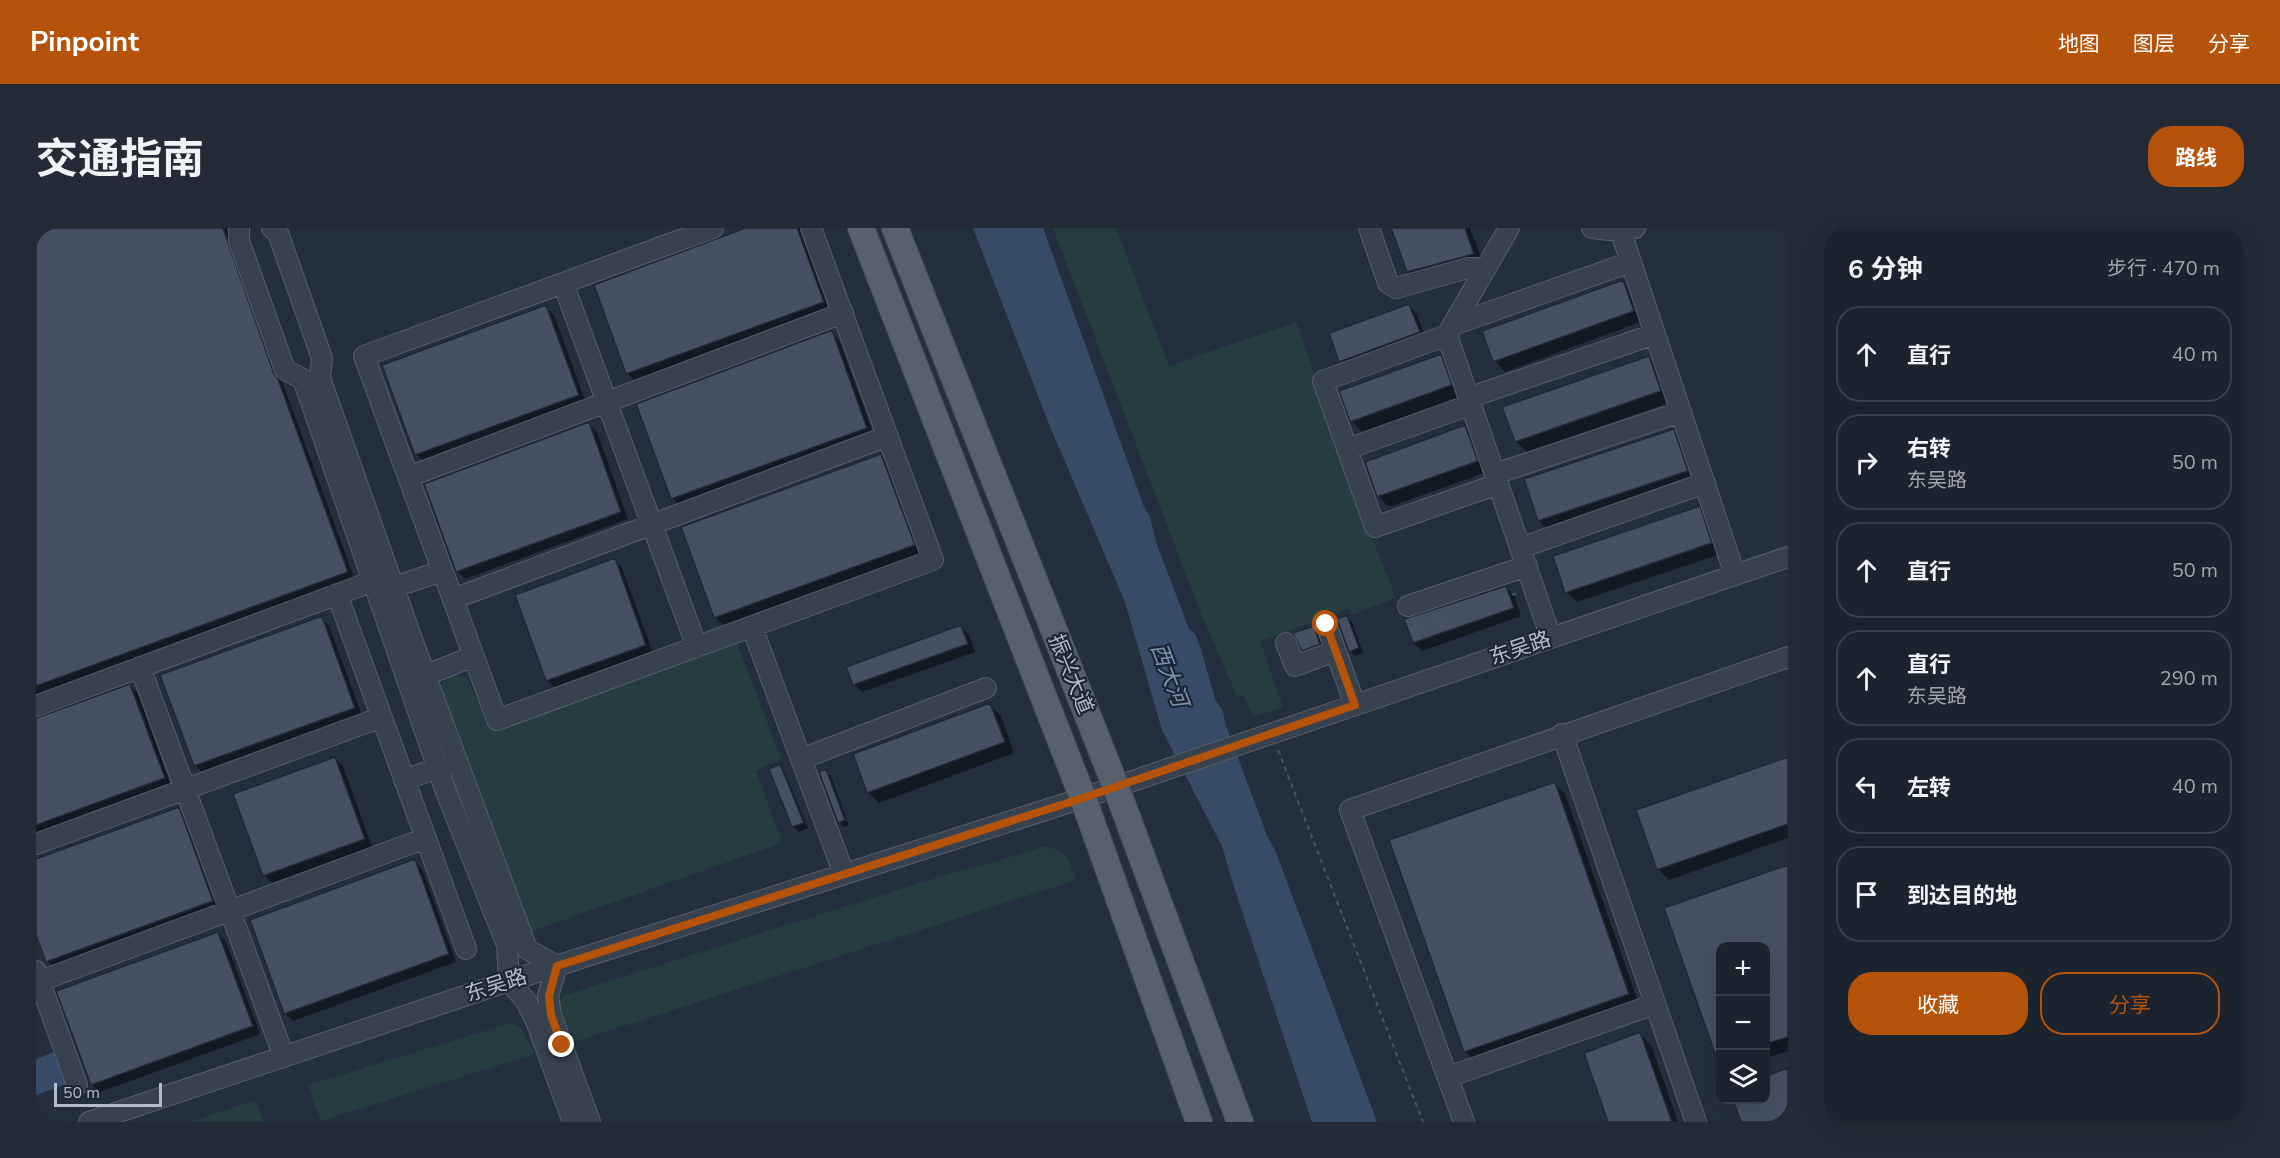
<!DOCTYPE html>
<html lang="zh">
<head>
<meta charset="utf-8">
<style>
	:root { --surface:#1b232e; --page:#242b36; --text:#f1f3f6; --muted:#a0a4aa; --line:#39404a; --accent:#b45309 }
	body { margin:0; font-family:"Nunito Sans","Noto Sans SC",sans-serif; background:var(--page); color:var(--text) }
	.controls { position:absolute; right:18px; bottom:18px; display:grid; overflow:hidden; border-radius:12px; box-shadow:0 6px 24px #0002 }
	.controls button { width:54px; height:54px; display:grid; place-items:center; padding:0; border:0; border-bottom:2px solid var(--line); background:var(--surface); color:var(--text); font:30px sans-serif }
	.scale { position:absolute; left:18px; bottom:15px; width:108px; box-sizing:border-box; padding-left:6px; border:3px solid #b4bcc9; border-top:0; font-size:16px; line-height:21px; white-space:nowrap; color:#b4bcc9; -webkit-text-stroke:4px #1d2633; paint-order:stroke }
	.stop { position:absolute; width:18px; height:18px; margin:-14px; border:4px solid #b45309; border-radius:50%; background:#fff }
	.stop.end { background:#b45309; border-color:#fff; box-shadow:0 2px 6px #0008 }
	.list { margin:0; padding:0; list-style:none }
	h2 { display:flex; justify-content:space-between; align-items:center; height:78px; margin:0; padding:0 24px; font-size:26px }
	h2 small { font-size:20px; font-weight:400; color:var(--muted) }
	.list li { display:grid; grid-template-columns:39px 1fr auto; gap:18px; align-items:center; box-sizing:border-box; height:96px; margin:0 12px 12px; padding:0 12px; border:2px solid var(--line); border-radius:24px }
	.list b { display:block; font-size:22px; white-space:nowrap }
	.list p { margin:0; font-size:20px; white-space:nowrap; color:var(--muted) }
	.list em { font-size:20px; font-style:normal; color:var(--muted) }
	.actions { display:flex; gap:12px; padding:18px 24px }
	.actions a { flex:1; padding:14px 0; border:2px solid var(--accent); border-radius:24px; text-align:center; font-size:21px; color:var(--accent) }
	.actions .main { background:var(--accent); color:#fff }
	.icon { flex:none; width:33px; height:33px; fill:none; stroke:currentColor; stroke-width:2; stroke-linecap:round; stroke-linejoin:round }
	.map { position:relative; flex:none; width:1752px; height:894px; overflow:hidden; border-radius:24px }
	header { display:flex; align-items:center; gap:36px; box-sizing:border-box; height:84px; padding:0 30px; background:var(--accent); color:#fff }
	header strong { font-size:28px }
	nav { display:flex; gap:33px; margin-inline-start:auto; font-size:21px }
	.intro { display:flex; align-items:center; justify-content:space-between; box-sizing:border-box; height:144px; padding:0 36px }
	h1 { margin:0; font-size:42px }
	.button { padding:15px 27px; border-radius:24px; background:var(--accent); color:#fff; font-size:21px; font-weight:700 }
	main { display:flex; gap:36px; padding:0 36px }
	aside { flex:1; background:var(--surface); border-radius:24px; box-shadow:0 6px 24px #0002 }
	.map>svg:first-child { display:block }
</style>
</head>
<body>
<header>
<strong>Pinpoint</strong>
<nav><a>地图</a><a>图层</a><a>分享</a></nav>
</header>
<div class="intro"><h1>交通指南</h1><a class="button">路线</a></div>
<main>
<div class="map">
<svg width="1752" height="894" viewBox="0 0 1752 894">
	<rect width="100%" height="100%" fill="#242f3e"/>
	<path fill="#263c3f" d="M1017,0H1080L1133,138L1260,94L1337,312L1360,370L1315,387L1313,381L1224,413L1247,479L1217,489L1208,467L1201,468L1165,386Z
		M700,412L745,531L720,543L746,615L493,704L404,470L407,454L416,447L431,449L453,501Z
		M1009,618C1032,625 1032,629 1040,652L532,816L522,775L529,767L919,644L952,636Z
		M475,795L485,800L499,826L285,893L272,857Z
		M219,872L228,894H153Z"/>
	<path fill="#394c67" d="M937,0H1007L1108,279L1114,289L1120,314L1153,401L1159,406L1164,418L1179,471L1187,483L1189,495L1232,610L1239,622L1341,894H1276L1198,659L1186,618L1126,502L1089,374L1013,196Z
		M18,824L30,856L0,867V831Z"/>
	<path fill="#0007" d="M0,0H190L319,352L0,469Z
		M714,0H765L795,82L599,153L591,145Z
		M1357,0H1434L1448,36L1383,54L1373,44Z
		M1586,54L1597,64L1607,93L1469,144L1459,133Z
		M1373,78L1381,86L1390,112L1312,141L1305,133Z
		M510,79L518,87L550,175L388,234L380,226Z
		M795,104L803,112L838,208L644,278L636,270Z
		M1405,128L1415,139L1425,168L1326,204L1316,193L1305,164Z
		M1612,129L1623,140L1635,174L1491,224L1480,214Z
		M553,196L561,204L592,291L429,351L421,343Z
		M1429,199L1439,210L1451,244L1353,279L1343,269L1330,235Z
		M1637,203L1648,213L1662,254L1514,303L1503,293L1489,252Z
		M845,228L853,236L885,325L687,397L679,389Z
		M1663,280L1674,291L1685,326L1541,374L1530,364Z
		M578,332L586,340L617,425L519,460L511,452Z
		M1470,359L1478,367L1485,388L1386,423L1378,415L1370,392Z
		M1311,389L1316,394L1327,425L1319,428L1314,423Z
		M285,390L293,398L326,487L167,545L159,537Z
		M925,399L933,407L939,424L826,464L818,456Z
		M1278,400L1283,405L1288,421L1272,427L1267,422Z
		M94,458L102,465L135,558L0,607V491Z
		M954,477L965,488L978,525L843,575L832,564Z
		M299,530L307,538L336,619L236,655L228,647Z
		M1752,531V610L1633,652L1622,641Z
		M743,538L748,543L772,600L763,604L758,599L735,541Z
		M789,543L795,548L813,598L808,599L803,594Z
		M1518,555L1529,566L1603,776L1440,834L1429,823Z
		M142,581L150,589L184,681L19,741L11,733L0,703V632Z
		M379,633L386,641L420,734L257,793L249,785Z
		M1752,639V823L1730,830V718H1684V834L1630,681Z
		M182,706L190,714L224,806L64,864L56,857Z
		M1604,806L1615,817L1642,894H1574Z
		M1752,842V894H1706L1698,872H1730V849Z"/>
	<path fill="#455162" stroke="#1f2835" stroke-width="1.5" d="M0,0H187L238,146L242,151L312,344L0,458Z
		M709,0H761L788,74L590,146L558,57Z
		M1355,0H1429L1438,26L1371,44Z
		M1587,52L1598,83L1457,134L1446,103Z
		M1373,76L1384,104L1303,134L1293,105Z
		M510,77L543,167L379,227L346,137Z
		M796,102L831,200L635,271L600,176Z
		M1405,126L1416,157L1314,194L1303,163Z
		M1613,128L1625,163L1479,214L1466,179Z
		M553,194L585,284L420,344L388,256Z
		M1429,197L1442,233L1341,269L1329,234Z
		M1638,201L1652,243L1502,293L1488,251Z
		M845,226L879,317L678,390L645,299Z
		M1664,278L1676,315L1529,365L1517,328Z
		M579,330L610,417L510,453L479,367Z
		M1470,358L1478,380L1377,415L1368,391Z
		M1311,387L1323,420L1313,424L1301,391Z
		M286,388L319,480L158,538L124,447Z
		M925,397L932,416L817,457L810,439Z
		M1278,398L1284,416L1266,423L1257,405Z
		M94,456L129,550L0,597V490Z
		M954,475L969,514L831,565L817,526Z
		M299,529L329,611L227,648L197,566Z
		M1752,529V596L1621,642L1600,582Z
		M744,536L768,595L756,599L733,541Z
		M790,541L809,592L802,595L783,544Z
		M1519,554L1593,766L1428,824L1353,612Z
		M143,579L177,673L10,734L0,707V631Z
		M379,631L413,726L248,786L214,692Z
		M1752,637V809L1730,816V718H1684V837H1683L1628,680Z
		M182,704L217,798L55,857L20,763Z
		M1604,804L1636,894H1572L1548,825Z
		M1752,840V894H1705L1697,872H1730V848Z"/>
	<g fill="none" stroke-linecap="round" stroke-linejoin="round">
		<g stroke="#565f6c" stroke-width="22">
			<path id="minor" d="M203,0V13L249,142L267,151L410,564L471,717L473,753L490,773L500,793L537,894
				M236,0L242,5L286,130L284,150L378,417L491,721L521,738L512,768L515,787L554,894
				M677,0L328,128L461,492L897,332L775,0
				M1333,0L1352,55L1360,60L1432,40H1450
				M1473,0L1411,107L1515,410
				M1556,0L1574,2L1599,0
				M1584,1L1699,347
				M527,55L661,419
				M1417,97L1595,34
				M1411,107L1287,153L1339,299L1462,256
				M1432,170L1619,106
				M1311,221L1434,177
				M1459,246L1645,184
				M372,249L807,85
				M1484,320L1669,255
				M346,363L406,343
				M301,366L430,721
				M417,371L852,208
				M1372,378L1491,338
				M1290,396L1319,477
				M716,399L765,531L950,460
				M1250,415L1259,438L1299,423
				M104,439L248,829
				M378,452L438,428
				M0,478L348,349
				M1526,506L1660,894
				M765,531L808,646
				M368,552L413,536
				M0,616L346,489
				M0,743L41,857
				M4,753L390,610
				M1412,849L1619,776
				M53,894L473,753L1047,570L1752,329
				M1428,894L1314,582L1752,429"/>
		</g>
		<g stroke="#414a57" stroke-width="28">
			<path id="major" d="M825,0L1047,570L1163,894
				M859,0L1080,559L1204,894"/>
		</g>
		<path stroke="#44595c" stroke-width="2" stroke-dasharray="4.5 4.5" stroke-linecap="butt" d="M1374,402L1481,365
			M1242,522L1387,894"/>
		<use href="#minor" stroke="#38414e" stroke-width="20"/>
		<use href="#major" stroke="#56606e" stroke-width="26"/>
	</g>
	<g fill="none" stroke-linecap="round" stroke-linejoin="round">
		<path stroke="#b45309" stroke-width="8" d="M526,817L515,787L513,768L521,738L1047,570L1319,477L1290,396"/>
	</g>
	<g text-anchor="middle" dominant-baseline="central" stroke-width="4.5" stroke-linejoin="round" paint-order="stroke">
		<g font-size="21" fill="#b4bcc9" stroke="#1d2633">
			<text transform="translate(1484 420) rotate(-19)">东吴路</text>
			<text transform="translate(1035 446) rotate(68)">振兴大道</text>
			<text transform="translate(460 757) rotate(-18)">东吴路</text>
		</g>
		<g font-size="22" font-style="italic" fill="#7c92b1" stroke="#1d2633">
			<text transform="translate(1133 447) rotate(69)">西大河</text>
		</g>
	</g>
</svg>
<div class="controls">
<button>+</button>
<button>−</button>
<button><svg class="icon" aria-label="layers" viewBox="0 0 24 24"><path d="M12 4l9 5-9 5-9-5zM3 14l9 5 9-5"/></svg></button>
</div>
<div class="scale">50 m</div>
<div class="stop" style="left:1290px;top:396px"></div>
<div class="stop end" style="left:526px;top:817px"></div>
</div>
<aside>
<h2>6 分钟<small>步行 · 470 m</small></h2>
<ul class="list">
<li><svg class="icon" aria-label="ahead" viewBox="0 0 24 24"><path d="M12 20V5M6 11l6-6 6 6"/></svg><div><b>直行</b></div><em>40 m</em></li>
<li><svg class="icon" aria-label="right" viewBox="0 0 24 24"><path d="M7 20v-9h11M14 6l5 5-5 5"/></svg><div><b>右转</b><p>东吴路</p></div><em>50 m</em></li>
<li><svg class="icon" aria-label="ahead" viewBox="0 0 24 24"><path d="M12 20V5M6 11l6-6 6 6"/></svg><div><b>直行</b></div><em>50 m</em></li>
<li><svg class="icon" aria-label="ahead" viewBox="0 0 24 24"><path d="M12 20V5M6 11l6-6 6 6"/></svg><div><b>直行</b><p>东吴路</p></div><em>290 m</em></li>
<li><svg class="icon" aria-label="left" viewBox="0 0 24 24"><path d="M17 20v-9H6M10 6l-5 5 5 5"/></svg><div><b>左转</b></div><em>40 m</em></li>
<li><svg class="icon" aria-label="arrive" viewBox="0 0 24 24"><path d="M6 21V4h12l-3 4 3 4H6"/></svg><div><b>到达目的地</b></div></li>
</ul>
<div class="actions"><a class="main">收藏</a><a>分享</a></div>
</aside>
</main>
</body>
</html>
